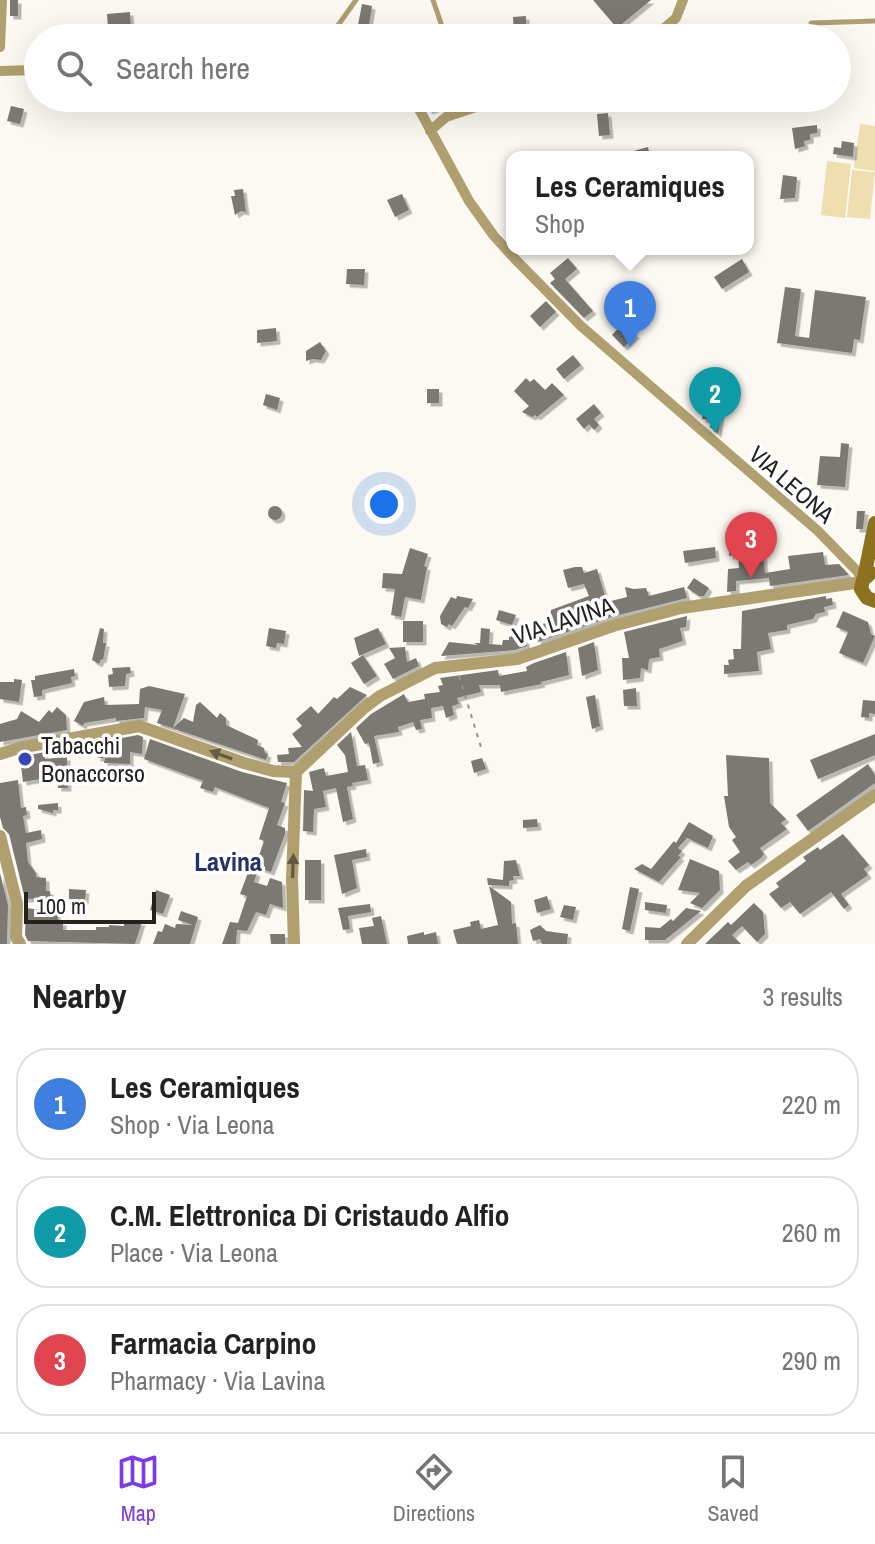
<!DOCTYPE html>
<html lang="en">
<head>
<meta charset="utf-8">
<style>
	:root { --surface:#fff; --page:#f6f6f6; --text:#222; --muted:#767676; --line:#e0e0e0; --accent:#7c3aed }
	body { margin:0; font-family:"Archivo Narrow",sans-serif; background:var(--page); color:var(--text) }
	.scale { position:absolute; left:24px; bottom:20px; width:132px; box-sizing:border-box; padding-left:8px; border:4px solid #23221f; border-top:0; font-size:22px; line-height:28px; white-space:nowrap; color:#23221f; -webkit-text-stroke:6px #fff; paint-order:stroke }
	.you { position:absolute; left:384px; top:504px; width:28px; height:28px; margin:-20px; border:6px solid #fff; border-radius:50%; background:#1a73e8; box-shadow:0 0 0 12px #1a73e833 }
	.badge { display:grid; place-items:center; width:52px; height:52px; border-radius:50%; background:var(--accent); color:#fff; font-size:26px; font-weight:700 }
	.pin { position:absolute; translate:-50% -66px; filter:drop-shadow(0 2px 4px #0008) }
	.pin::after { content:''; position:absolute; top:42px; width:28px; height:24px; background:inherit; clip-path:polygon(0 0,100% 0,50% 100%) }
	.popup { position:absolute; left:506px; top:151px; width:248px; height:104px; box-sizing:border-box; display:grid; place-content:center; border-radius:16px; background:var(--surface); filter:drop-shadow(0 2px 6px #0005); font-size:26px; white-space:nowrap; color:var(--muted) }
	.popup b { font-size:30px; color:var(--text) }
	.popup::after { content:''; position:absolute; left:50%; top:100%; margin-left:-16px; border:16px solid transparent; border-top-color:var(--surface) }
	.list { margin:0; padding:0; list-style:none }
	h2 { display:flex; justify-content:space-between; align-items:center; height:104px; margin:0; padding:0 32px; font-size:34px }
	h2 small { font-size:26px; font-weight:400; color:var(--muted) }
	.list li { display:grid; grid-template-columns:52px 1fr auto; gap:24px; align-items:center; box-sizing:border-box; height:112px; margin:0 16px 16px; padding:0 16px; border:2px solid var(--line); border-radius:32px }
	.list b { display:block; font-size:30px; white-space:nowrap }
	.list p { margin:0; font-size:26px; white-space:nowrap; color:var(--muted) }
	.list em { font-size:26px; font-style:normal; color:var(--muted) }
	.icon { flex:none; width:44px; height:44px; fill:none; stroke:currentColor; stroke-width:2; stroke-linecap:round; stroke-linejoin:round }
	.map { position:relative; flex:none; width:875px; height:944px; overflow:hidden }
	.search { position:absolute; background:var(--surface); box-shadow:0 8px 32px #0002; left:24px; right:24px; top:24px; height:88px; display:flex; align-items:center; gap:20px; box-sizing:border-box; padding:0 28px; border-radius:44px; color:var(--muted); font-size:30px }
	.sheet { height:488px; background:var(--surface) }
	nav { display:flex; justify-content:space-around; align-items:center; box-sizing:border-box; height:112px; border-top:2px solid var(--line); background:var(--surface); font-size:22px; color:var(--muted) }
	nav a { display:grid; justify-items:center; gap:4px }
	nav .on { color:var(--accent) }
	.map>svg:first-child { display:block }
</style>
</head>
<body>
<div class="map">
<svg width="875" height="944" viewBox="0 0 875 944">
	<defs>
		<filter id="shadow"><feDropShadow dx="3.5" dy="3.5" stdDeviation="0" flood-color="#0004"/></filter>
	</defs>
	<rect width="100%" height="100%" fill="#fcf9f2"/>
	<path fill="#eedeb0" d="M860,124L875,126V171L854,168Z
		M827,161L851,164L845,218L821,215Z
		M852,170L875,172L870,219L847,217Z"/>
	<path fill="#7b7973" filter="url(#shadow)" d="M10,0H18V16H10Z
		M593,0H651L617,28Z
		M362,4L372,6L369,25H358Z
		M130,12L131,28L108,29L107,14Z
		M526,16V26L548,25V38H514L513,17Z
		M422,98H448L451,103L429,111Z
		M11,106L24,109L20,124L7,121Z
		M608,113L610,135L599,136L597,114Z
		M817,125V133L810,134V140L804,141L805,146L795,149L792,128Z
		M842,141L854,143L853,157L833,154L834,147L841,148Z
		M648,147L650,157H620L619,155Z
		M783,175L797,177L795,198L780,199Z
		M243,189L246,212L241,211L235,215L231,196H235L234,190Z
		M402,194L409,210L395,217L387,200Z
		M568,258L577,269L565,279L593,311L584,318L550,283L555,279L550,273Z
		M742,259L749,272L722,289L714,277Z
		M347,269H365L364,285L346,284Z
		M785,287L801,289L795,336L809,338L815,290L866,297L860,340L854,339L852,353L777,343Z
		M546,301L556,312L540,327L530,316Z
		M623,323L636,335L624,347L612,335Z
		M276,328L277,341L257,343V330Z
		M320,342L326,351L321,360L312,359L306,361V351Z
		M573,355L581,365L564,379L556,369Z
		M526,378L530,382L534,379L545,390L552,383L564,395L537,417L535,415L532,417L522,412L529,406L514,391Z
		M427,389H439V403H427Z
		M266,394L280,398L277,410L263,405Z
		M705,398L723,400L718,434L710,427L711,420L702,419Z
		M594,404L601,413L594,419L599,425L594,430L589,424L584,429L576,419Z
		M841,443L849,444L845,487L817,485L820,456L840,457Z
		M268 513a7 7 0 1 1 14 0a7 7 0 1 1-14 0Z
		M857,511H865L863,529H856Z
		M743,536H752L753,541L762,540L765,573L790,569L788,556L823,552L825,565L839,564L849,575L770,586L769,578L736,581V591L727,592L728,569L739,568L738,554L729,556L730,543L744,541Z
		M715,547L716,558L685,563L683,551Z
		M410,548L428,554L424,566L427,567L421,600L405,597L401,617L391,615L395,589L382,588L383,573L402,574Z
		M575,567H582L584,573L597,569L607,602L627,597L625,587L634,589L646,588L649,596L684,587L687,598L611,617L538,642L531,619L540,621L541,624L550,623L551,610L589,596L584,584L568,588L563,570Z
		M694,578L709,588L704,596H699L687,588Z
		M457,596L473,599L468,608L465,607L452,626L449,624L447,627L441,624L440,616L451,597L456,599Z
		M826,596V599L832,598L833,605L824,607L825,612L816,614L813,619L787,625V630L768,633L771,649L757,652L759,671L724,674V665H729L728,660L734,659L733,649H741L742,611Z
		M499,610L516,615L512,625L496,620Z
		M843,611L868,622L871,634L875,636L863,663L839,653L848,632L836,627Z
		M687,616L686,627L680,628L683,641L659,649L660,657L649,659L648,670L641,668L640,678L623,680L622,658H629L624,632Z
		M403,621H423V642H403Z
		M100,628L104,629L103,643H106L103,660L101,659L99,664L92,660Z
		M269,628L286,631L284,644L277,643L276,648L266,646Z
		M378,628L386,644L359,656L354,638Z
		M481,628L490,629L489,644L502,645L503,640H509V637L524,633L527,646L515,650L441,656L449,642L478,645L474,643H480Z
		M594,642L598,670L582,676L578,648Z
		M405,647L407,662L416,658L419,666L393,679L384,664L395,658L389,648Z
		M566,652L569,675L541,682L542,684L501,692L500,685H479L481,692L457,698L459,704L452,706L454,715L446,718L443,706L431,708L432,718L420,720L422,729L416,730L413,722L398,727L399,732L374,736L380,762L373,764L369,743L365,744L356,728L371,714L404,694L408,702L425,699L424,694L440,692L438,686L443,685L440,678L498,670L499,676L527,671L526,667L534,663Z
		M363,655L377,676L364,684L351,663Z
		M130,667L131,673L126,674L125,686L109,687L108,675L113,674L112,668Z
		M74,669L75,676L71,677L72,683L42,690V696L34,697L31,680H35V676Z
		M14,679L22,680L19,702L0,699V682H14Z
		M149,686L185,694L173,728L184,718L193,722L196,705L200,702L217,718L220,713L226,718V725L258,740L257,745L264,748L265,753L268,754L266,760L157,723L162,710L145,707L144,718L116,721V718L84,723L83,726L74,721L84,702L104,697L105,705L139,704L140,689Z
		M350,687L367,695L294,762H278L277,755L289,754L288,748L302,747L292,734L302,726L296,719L311,706L318,714L334,697L337,699Z
		M636,688L637,706H624L623,690Z
		M595,695L600,726L592,729L586,697Z
		M863,700L875,701V714L869,713V718L861,717Z
		M57,707L66,715L67,730L0,742V724L17,719L21,711L39,722L49,710L52,713Z
		M351,732L357,766L365,765L368,780L352,783L353,786L347,787L353,819L343,822L336,788L323,791L326,807L314,809L313,832L303,831L304,790L313,791L309,772L324,768L326,776L348,772L345,755L337,745Z
		M875,734V755L818,779L810,760Z
		M138,735L143,737L142,754L130,752V764L104,763L105,758H97L98,745L73,750V747Z
		M150,739L242,772L287,783L281,802L285,803L277,825L285,828V834L271,872L255,867L264,841L259,839L269,808L215,787L213,792L200,788L203,781L144,759Z
		M45,752V759L67,757L68,788H58V776L23,782L20,757Z
		M726,755L769,758L770,803L786,819L781,823L787,829L760,848L764,854L761,858L751,865L748,862L736,870L728,861L740,852L732,840L736,837L729,827L724,796H728Z
		M482,758L486,769L474,773L471,761Z
		M868,764L875,775V783L808,831L796,815Z
		M18,780L21,808L26,807L27,815L23,816L26,833L41,830L42,839L26,843L28,862L36,873V877L46,878V891H50L51,898L25,899L9,834L3,828L0,817V783Z
		M58,803V810H53V813L38,809V805Z
		M537,819L538,827L523,828V820Z
		M689,822L713,836L708,848L687,838L678,848L682,851L678,856L681,857L659,882L634,869L642,864L651,869L674,841L676,843Z
		M843,834L869,865L864,869L868,875L841,894L849,905L844,909L831,892L800,914L790,902L781,908L769,894L779,887L776,883L806,861L803,857L818,847L820,850Z
		M366,849L367,857L352,860L357,888L342,894L334,855Z
		M690,859L719,871L720,890L702,908L690,903L700,893L678,890Z
		M305,860H321V900H305Z
		M516,860L520,876H513L514,880L509,881V886L488,885L487,878L503,880L504,861Z
		M249,870L257,873L254,882L267,886L270,878L282,882L283,908L270,904L266,915L256,912L247,931L237,930L236,944H222L230,922L238,923L247,896L240,894Z
		M0,873L8,905L7,944H0Z
		M489,886L511,902L512,924L516,923L518,944H457L453,930L471,926L470,922L479,920L481,929L498,925Z
		M630,887L639,889L630,931L622,929Z
		M69,889L86,890L85,901L69,900Z
		M156,890L170,895L163,914L150,910Z
		M547,896L551,909L537,913L534,900Z
		M645,902L667,905L666,913L645,910Z
		M754,903L763,912L765,934L757,942L742,926L732,935L741,944H705L728,922L731,925Z
		M370,904L371,912L348,916L350,929L343,930L338,908Z
		M564,905L576,907L573,920L560,917Z
		M26,908L56,912L59,922H63V930H96V927H109V925L124,926V921L142,922L135,944L28,941L25,935Z
		M686,908L701,911L665,940H645V927L660,928L671,919L673,921Z
		M181,911L198,917L190,944H153L158,931L162,932L165,924L175,928L176,924L193,925L178,920Z
		M381,916L387,944H362L359,928L374,926L372,918Z
		M540,925L546,931L568,934L567,944H542L540,939L533,941L530,930Z
		M424,932V935L436,932L438,944H408L407,936Z
		M270,934H285V944H271Z"/>
	<g fill="none" stroke-linecap="round" stroke-linejoin="round">
		<path stroke="#95938e" stroke-width="2" stroke-dasharray="4 6" stroke-linecap="butt" d="M459,676L481,747"/>
		<path stroke="#b09f6f" stroke-width="5" d="M433,0L446,38
			M811,23L875,21
			M329,38L356,0"/>
		<path stroke="#b09f6f" stroke-width="10" d="M190,38L231,34L309,38
			M653,38L676,18L683,0
			M0,47L2,0
			M0,71L38,70
			M413,98L469,201L494,236L515,259L581,326L818,531L857,571L863,580
			M556,98L573,106L599,98
			M430,131L446,117L503,98"/>
		<path stroke="#b09f6f" stroke-width="12" d="M0,754L19,748L139,726L244,763L273,771L296,772L364,708L380,696L435,668L517,659L613,626L681,608L862,582
			M0,836L17,904L16,937L20,944
			M294,944L292,879L296,772
			M687,944L746,886L875,795"/>
		<path stroke="#8c721f" stroke-width="14" d="M871,573L863,580L861,589L867,598L875,601
			M864,578L875,523"/>
	</g>
	<defs><path id="oneway-solid" d="M-6-.8H1V-3.2L6.5 0L1 3.2V.8H-6Z" transform="scale(2)"/></defs>
	<g fill="#625a43">
		<use href="#oneway-solid" transform="translate(221 755) rotate(-160)"/>
		<use href="#oneway-solid" transform="translate(293 866) rotate(-88)"/>
	</g>
	<circle fill="#3446b8" stroke="#fff" stroke-width="3" cx="25" cy="759" r="8"/>
	<g text-anchor="middle" dominant-baseline="central" stroke-width="7" stroke-linejoin="round" paint-order="stroke">
		<g font-size="24" fill="#23221f" stroke="#fff">
			<text transform="translate(792 484) rotate(41)">VIA LEONA</text>
			<text transform="translate(563 620) rotate(-18)">VIA LAVINA</text>
		</g>
		<g font-size="24" fill="#23221f" stroke="#fff" text-anchor="start">
			<text x="41" y="745">Tabacchi<tspan x="41" dy="28">Bonaccorso</tspan></text>
		</g>
		<g font-size="26" font-weight="bold" fill="#25316a" stroke="#fff">
			<text x="228" y="861">Lavina</text>
		</g>
	</g>
</svg>
<div class="scale">100 m</div>
<div class="you"></div>
<div class="pin badge" style="left:630px;top:347px;background:#3f7fe0">1</div>
<div class="popup"><b>Les Ceramiques</b>Shop</div>
<div class="pin badge" style="left:715px;top:433px;background:#0f9aa8">2</div>
<div class="pin badge" style="left:751px;top:578px;background:#e0444e">3</div>
<div class="search"><svg class="icon" aria-label="search" viewBox="0 0 24 24"><circle cx="10" cy="10" r="6"/><path d="M15 15l6 6"/></svg>Search here</div>
</div>
<section class="sheet">
<h2>Nearby<small>3 results</small></h2>
<ul class="list">
<li><span class="badge" style="background:#3f7fe0">1</span><div><b>Les Ceramiques</b><p>Shop · Via Leona</p></div><em>220 m</em></li>
<li><span class="badge" style="background:#0f9aa8">2</span><div><b>C.M. Elettronica Di Cristaudo Alfio</b><p>Place · Via Leona</p></div><em>260 m</em></li>
<li><span class="badge" style="background:#e0444e">3</span><div><b>Farmacia Carpino</b><p>Pharmacy · Via Lavina</p></div><em>290 m</em></li>
</ul>
</section>
<nav>
<a class="on"><svg class="icon" aria-label="map" viewBox="0 0 24 24"><path d="M3 6l6-2 6 2 6-2v14l-6 2-6-2-6 2zM9 4v14M15 6v14"/></svg>Map</a>
<a><svg class="icon" aria-label="directions" viewBox="0 0 24 24"><path d="M12 3l9 9-9 9-9-9zM9 14v-3h6M13 9l2 2-2 2"/></svg>Directions</a>
<a><svg class="icon" aria-label="saved" viewBox="0 0 24 24"><path d="M7 4h10v16l-5-4-5 4z"/></svg>Saved</a>
</nav>
</body>
</html>
